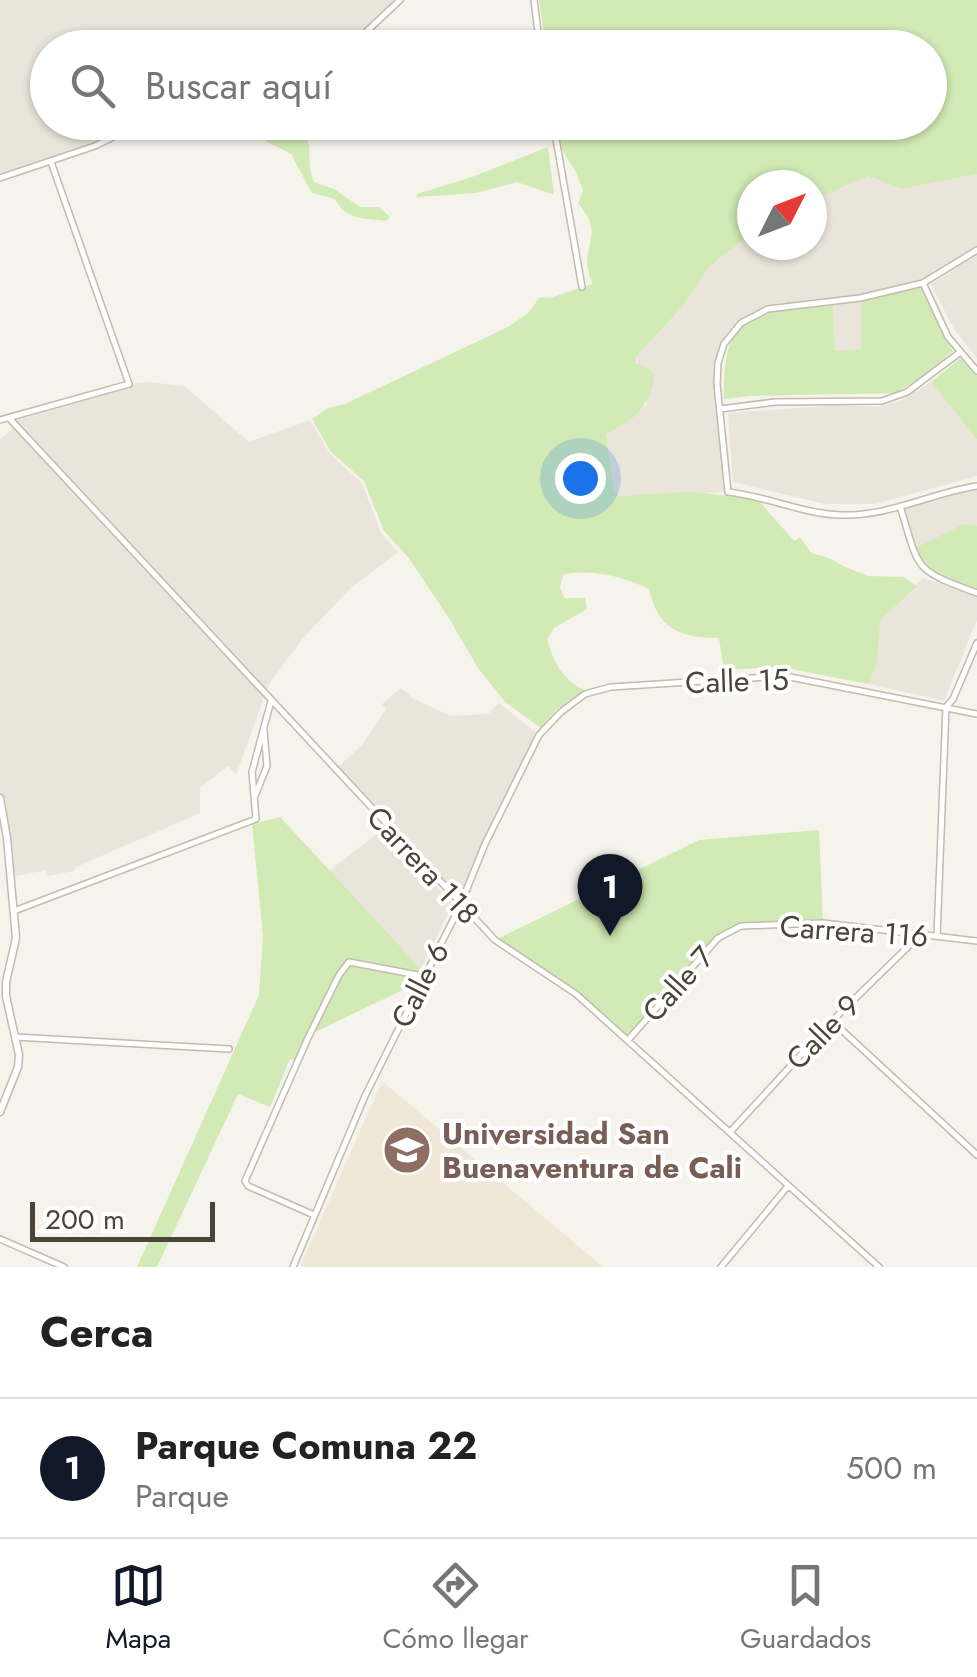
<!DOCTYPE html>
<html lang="es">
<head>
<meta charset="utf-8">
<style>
	:root { --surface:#fff; --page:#f6f6f6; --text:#222; --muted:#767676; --line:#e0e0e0; --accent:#111827 }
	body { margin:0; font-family:Jost,sans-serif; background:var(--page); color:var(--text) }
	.compass { position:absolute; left:737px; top:170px; width:90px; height:90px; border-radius:50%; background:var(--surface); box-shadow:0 2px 8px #0004; rotate:48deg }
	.scale { position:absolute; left:30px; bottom:25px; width:185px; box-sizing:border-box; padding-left:10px; border:5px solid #4b4439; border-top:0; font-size:28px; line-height:35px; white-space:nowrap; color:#4b4439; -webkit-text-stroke:8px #fff; paint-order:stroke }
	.you { position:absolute; left:580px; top:478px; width:35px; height:35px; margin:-25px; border:8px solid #fff; border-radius:50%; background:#1a73e8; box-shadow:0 0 0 15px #1a73e833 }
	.badge { display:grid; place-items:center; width:65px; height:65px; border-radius:50%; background:var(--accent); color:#fff; font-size:32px; font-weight:700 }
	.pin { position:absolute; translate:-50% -82px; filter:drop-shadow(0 2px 5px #0008) }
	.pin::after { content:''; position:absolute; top:52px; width:35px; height:30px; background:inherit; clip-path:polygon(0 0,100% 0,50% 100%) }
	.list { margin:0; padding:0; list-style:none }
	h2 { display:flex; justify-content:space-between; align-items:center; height:130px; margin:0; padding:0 40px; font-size:42px }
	h2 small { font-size:32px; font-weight:400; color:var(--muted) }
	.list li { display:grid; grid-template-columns:65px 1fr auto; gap:30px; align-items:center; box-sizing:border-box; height:140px; padding:0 40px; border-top:2px solid var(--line) }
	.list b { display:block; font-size:38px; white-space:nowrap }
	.list p { margin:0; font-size:32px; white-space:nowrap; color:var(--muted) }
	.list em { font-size:32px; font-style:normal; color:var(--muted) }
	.icon { flex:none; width:55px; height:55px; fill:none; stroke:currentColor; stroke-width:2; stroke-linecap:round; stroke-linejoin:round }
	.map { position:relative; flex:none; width:977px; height:1267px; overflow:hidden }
	.search { position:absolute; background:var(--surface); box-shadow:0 2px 8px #0004; left:30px; right:30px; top:30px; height:110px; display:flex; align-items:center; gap:25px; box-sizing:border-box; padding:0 35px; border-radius:55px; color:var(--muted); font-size:38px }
	.sheet { height:270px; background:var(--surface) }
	nav { display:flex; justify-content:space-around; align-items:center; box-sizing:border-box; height:140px; border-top:2px solid var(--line); background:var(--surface); font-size:28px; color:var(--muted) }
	nav a { display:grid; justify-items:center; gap:5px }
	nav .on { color:var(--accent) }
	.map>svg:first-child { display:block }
</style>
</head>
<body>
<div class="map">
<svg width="977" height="1267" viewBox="0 0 977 1267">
	<rect width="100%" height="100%" fill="#f6f3ec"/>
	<path fill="#eae5da" d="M0,0H400L349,47L48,48V122L144,123L95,146L0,178Z
		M977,174V250L923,283L860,298L768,309L752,315L730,335L718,363L728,492L619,496L614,489L606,433L647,405L636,357L682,307L710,266L752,233V245H812V200L850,181L868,176L902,189Z
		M977,255V358L954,329L931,284Z
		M861,301V349L835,352L833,304Z
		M148,382L184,386L249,442L310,420L330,454L362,483L381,533L398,552L351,588L303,638L269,684L236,775L228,766L200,788V813L76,867L74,871L48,876L46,870L12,877L0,798V440L14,427L9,418L129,384Z
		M931,382L977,440V476L875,504H825L733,482L728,413L841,405L878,407L901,400Z
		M977,486V526L963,525L913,549L900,506Z
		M923,578L977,596V620L944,701L869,684L877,663L879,620Z
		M401,688L414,699L451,716L488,714L499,703L539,735L485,844L460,906L335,770L363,744L386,709L382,704Z
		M383,829L453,904L421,969L329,871Z"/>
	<path fill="#efe8d6" d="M382,1081L603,1267H300Z"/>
	<path fill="#d2eab5" d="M539,0H977V174L902,189L868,176L812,200V185H752V233L710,266L682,307L636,357V364L645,366L654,373C653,404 634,421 606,434L614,489L619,496L688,492L745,497L759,501L794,541L800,537L811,553L829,558L843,566L868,576L904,577L917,586L880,620L877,663L869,684L780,667L724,670L719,638C680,638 658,629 649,589C623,576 592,569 564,574L560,587L564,598H585L587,609L554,628L547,639C553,661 563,681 585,690L556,710L541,728L505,702L478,668L450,620L408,557L384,531L364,481L331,452L312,419L328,408L345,404L508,327L528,313L540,297L550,298L592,284C590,276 586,266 587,259C592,233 597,226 578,203L583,191L576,172L562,150L557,123L930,122V48L546,47Z
		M259,123L266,134L271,136L292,125C323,149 301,149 314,182L334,189L360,207H379L390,217L386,221C365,218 346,221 335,199L312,193L291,154L264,140L258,128L250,136L252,125Z
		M548,147L554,195L517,182L476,193L417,197V194L472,177Z
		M920,287L953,351L925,375L896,393L750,396L724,399C721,310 756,311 833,304L835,351L861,349V301Z
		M960,358L977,376V440L931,382Z
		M964,524L977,526V593C946,582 928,581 913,549Z
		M280,817L421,969L413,985L311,1034L299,1061L290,1059L270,1107L238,1094L157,1267H137L259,995L263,936L252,824Z
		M819,830L823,923L741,926L718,939L628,1040L576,994L495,940L699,840Z"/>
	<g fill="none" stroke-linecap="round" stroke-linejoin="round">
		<g stroke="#c2bbae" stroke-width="8">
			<path id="minor" d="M534,0L540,48
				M349,48L400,0
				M553,122L582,287
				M0,178L95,146L144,122
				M977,250L923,283L860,298L768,309L741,323L724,344L718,363L717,384L728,492C766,496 803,514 841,515C888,517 931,493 977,486
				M923,283L948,337L977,371
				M720,409L775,402L882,401L907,392L959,353
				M9,418L495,940L576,994L879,1267
				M0,420L129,384L51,162
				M900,506C920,571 912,569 977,593
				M946,707L953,699L977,643
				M255,796L267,766L264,730
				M14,911L256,819L252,772L271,701
				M937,936L946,707
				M832,1021L977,1155
				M15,1037L229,1049
				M628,1040L718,938L741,926L823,923L977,941
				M731,1131L832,1021L920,935
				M314,1215L248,1186L245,1181L308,1038L339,975L349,962L423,976
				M0,1239L64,1267
				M293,1267L365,1096L460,906L485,844L539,735L561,712L585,694L611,687L785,676L977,714
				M721,1267L788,1186"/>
		</g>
		<g stroke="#c2bbae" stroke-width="9">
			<path id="tertiary" d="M0,798L7,838L16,938L6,982V996L19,1055L18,1067L0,1112"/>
		</g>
		<use href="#minor" stroke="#fff" stroke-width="5"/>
		<use href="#tertiary" stroke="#fff" stroke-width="6"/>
	</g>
	<defs>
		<g id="university-disc" transform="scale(2.5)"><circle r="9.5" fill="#8d6e63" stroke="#fff"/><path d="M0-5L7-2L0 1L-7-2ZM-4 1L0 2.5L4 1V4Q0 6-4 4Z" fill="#fff"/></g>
	</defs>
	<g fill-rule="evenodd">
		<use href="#university-disc" x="407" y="1150"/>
	</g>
	<g text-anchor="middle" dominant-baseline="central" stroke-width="8" stroke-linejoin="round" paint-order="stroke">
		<g font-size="30" fill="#4b4439" stroke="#fff">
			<text transform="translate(737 681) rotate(-2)">Calle 15</text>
			<text transform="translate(423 865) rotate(47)">Carrera 118</text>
			<text transform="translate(854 931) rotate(4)">Carrera 116</text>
			<text transform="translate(678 984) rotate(-48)">Calle 7</text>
			<text transform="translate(420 985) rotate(-63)">Calle 6</text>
			<text transform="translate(823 1032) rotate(-46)">Calle 9</text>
		</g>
		<g font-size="30" font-weight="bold" fill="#785e54" stroke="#fff" text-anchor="start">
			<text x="442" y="1133">Universidad San<tspan x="442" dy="34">Buenaventura de Cali</tspan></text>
		</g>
	</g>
</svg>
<svg class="compass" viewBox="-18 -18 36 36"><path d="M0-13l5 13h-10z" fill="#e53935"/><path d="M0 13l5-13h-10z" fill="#767676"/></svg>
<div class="scale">200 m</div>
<div class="you"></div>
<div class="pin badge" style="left:610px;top:936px">1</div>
<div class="search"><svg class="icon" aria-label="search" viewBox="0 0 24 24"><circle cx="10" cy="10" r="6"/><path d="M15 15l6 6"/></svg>Buscar aquí</div>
</div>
<section class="sheet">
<h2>Cerca<small></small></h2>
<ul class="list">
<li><span class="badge">1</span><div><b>Parque Comuna 22</b><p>Parque</p></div><em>500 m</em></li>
</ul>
</section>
<nav>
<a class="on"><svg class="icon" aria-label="map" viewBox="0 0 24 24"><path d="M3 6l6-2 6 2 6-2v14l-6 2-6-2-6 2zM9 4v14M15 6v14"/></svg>Mapa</a>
<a><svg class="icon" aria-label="directions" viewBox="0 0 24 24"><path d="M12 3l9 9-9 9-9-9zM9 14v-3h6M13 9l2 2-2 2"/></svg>Cómo llegar</a>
<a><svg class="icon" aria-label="saved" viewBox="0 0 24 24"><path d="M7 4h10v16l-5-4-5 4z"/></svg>Guardados</a>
</nav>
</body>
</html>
